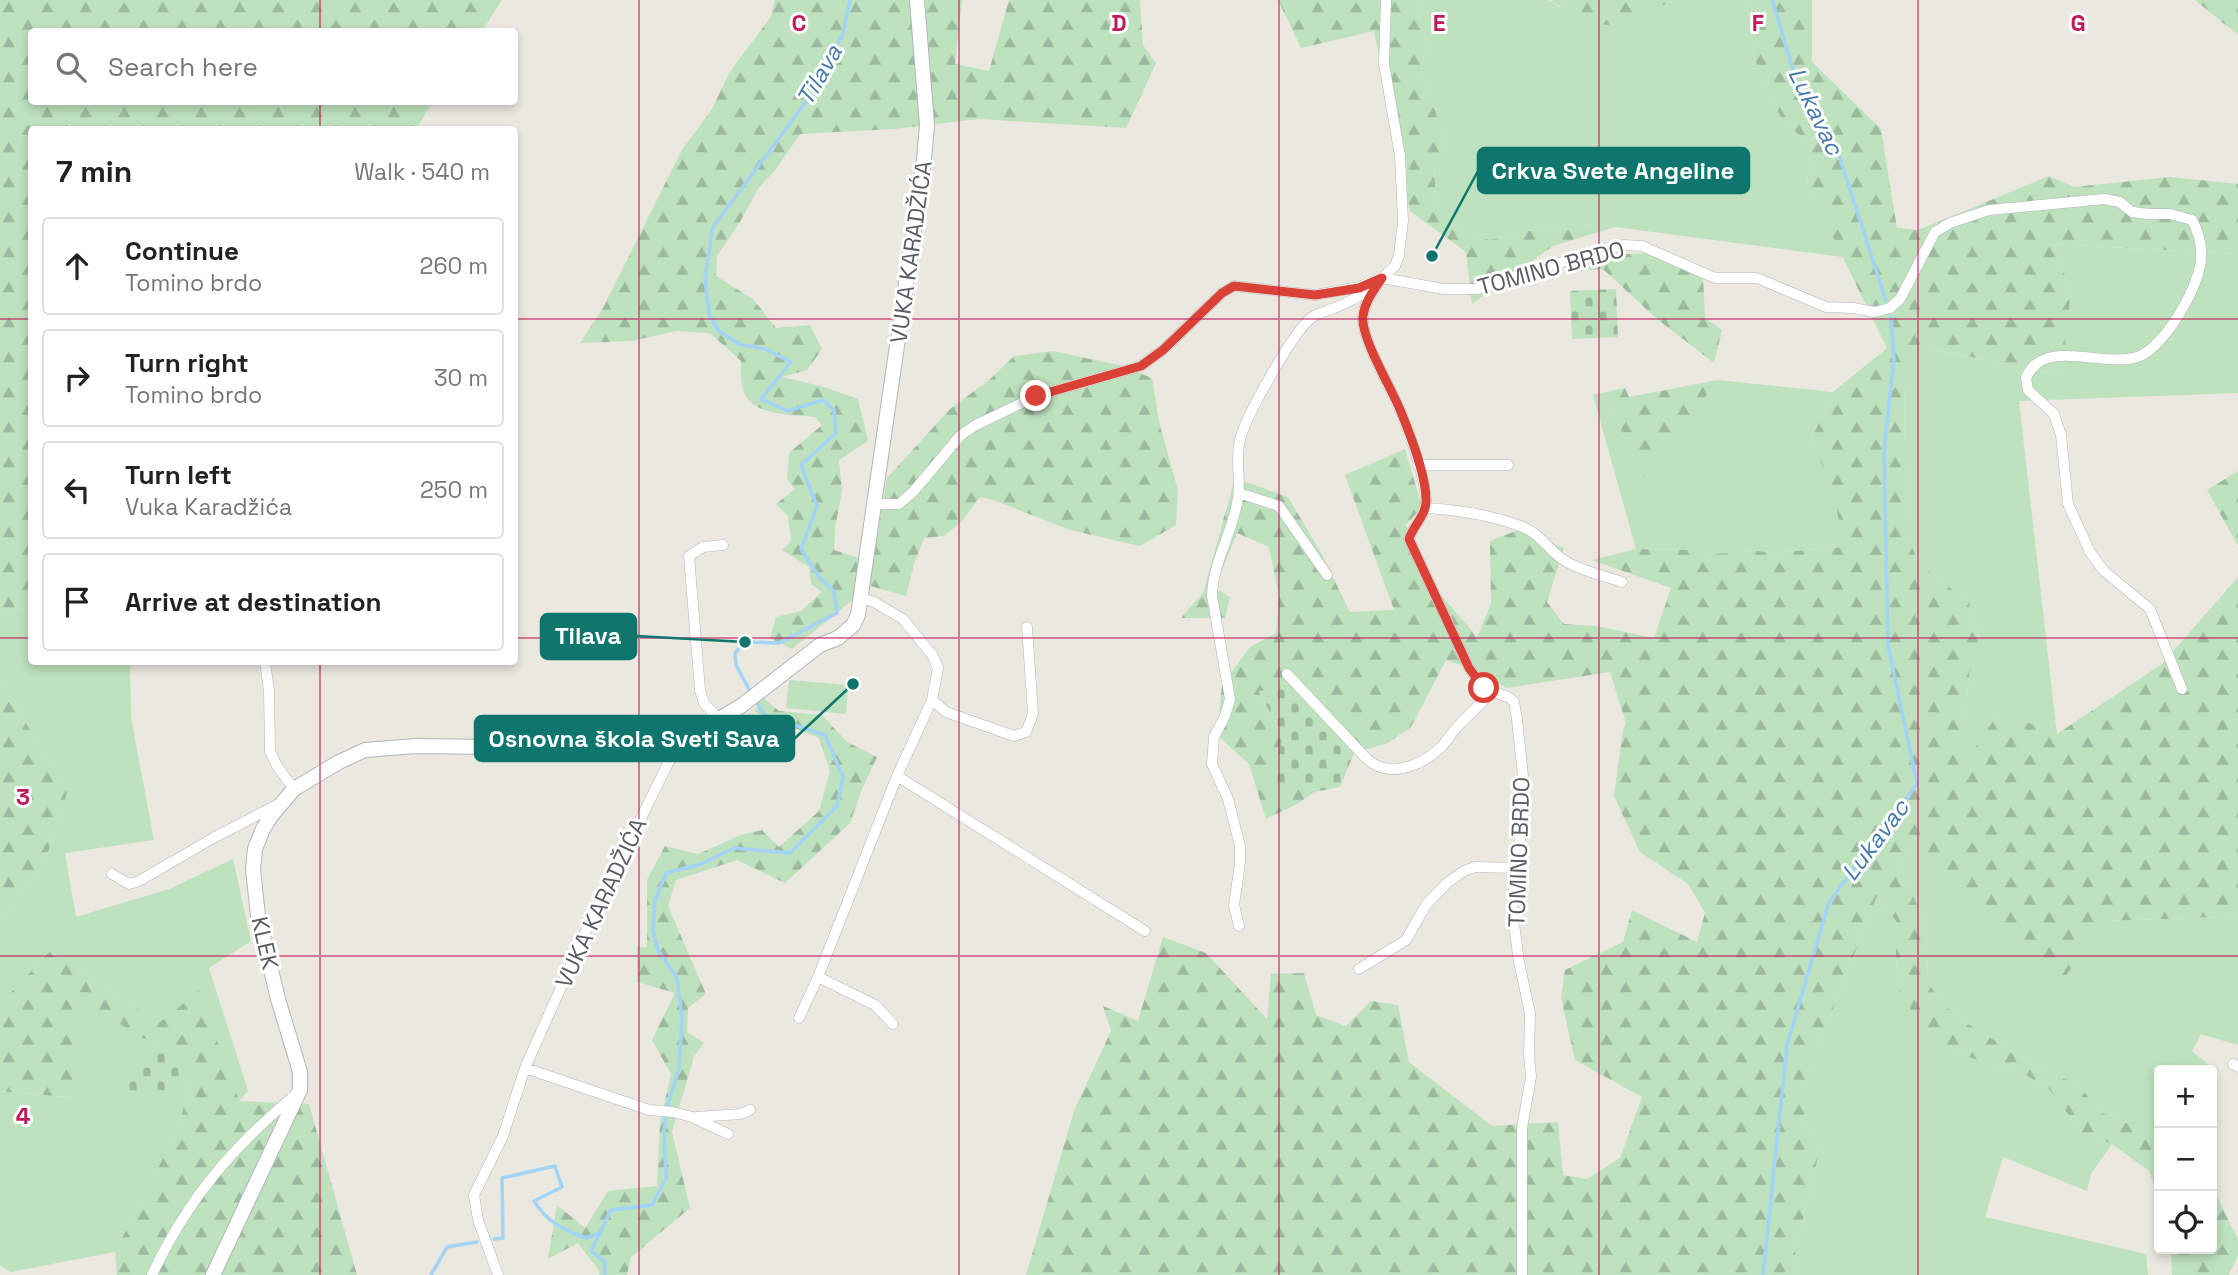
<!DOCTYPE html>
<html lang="en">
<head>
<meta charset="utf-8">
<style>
	:root { --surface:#fff; --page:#f2f2f2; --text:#222; --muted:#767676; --line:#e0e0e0 }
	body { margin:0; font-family:"Space Grotesk",sans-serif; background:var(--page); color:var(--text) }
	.controls { position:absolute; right:21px; bottom:21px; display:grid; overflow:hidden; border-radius:7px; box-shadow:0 4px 10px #0003 }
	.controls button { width:63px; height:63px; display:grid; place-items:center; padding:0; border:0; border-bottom:2px solid var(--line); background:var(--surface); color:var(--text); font:35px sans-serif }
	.stop { position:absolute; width:21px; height:21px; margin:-16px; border:5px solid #da4237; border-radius:50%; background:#fff }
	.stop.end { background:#da4237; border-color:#fff; box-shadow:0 2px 7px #0008 }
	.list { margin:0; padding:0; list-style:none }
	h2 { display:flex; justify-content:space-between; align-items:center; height:91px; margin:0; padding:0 28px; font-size:30px }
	h2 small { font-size:23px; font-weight:400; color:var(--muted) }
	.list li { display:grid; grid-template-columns:46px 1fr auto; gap:21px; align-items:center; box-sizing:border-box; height:98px; margin:0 14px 14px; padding:0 14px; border:2px solid var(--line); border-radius:7px }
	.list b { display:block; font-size:26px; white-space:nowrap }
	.list p { margin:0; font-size:23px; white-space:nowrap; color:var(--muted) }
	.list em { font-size:23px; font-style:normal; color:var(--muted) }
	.icon { flex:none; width:38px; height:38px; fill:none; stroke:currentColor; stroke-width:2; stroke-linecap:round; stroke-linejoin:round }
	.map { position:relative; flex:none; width:2238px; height:1275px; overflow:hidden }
	.search { position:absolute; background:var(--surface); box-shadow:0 4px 10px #0003; left:28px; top:28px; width:490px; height:77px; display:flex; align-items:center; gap:18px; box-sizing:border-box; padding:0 24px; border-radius:7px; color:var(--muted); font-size:26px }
	.panel { position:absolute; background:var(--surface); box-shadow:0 4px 10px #0003; left:28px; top:126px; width:490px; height:539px; border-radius:7px }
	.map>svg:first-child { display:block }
</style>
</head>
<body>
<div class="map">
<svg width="2238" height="1275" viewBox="0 0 2238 1275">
	<defs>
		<pattern id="forest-firs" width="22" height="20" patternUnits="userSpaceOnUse" patternTransform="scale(1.75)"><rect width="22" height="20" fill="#bee1be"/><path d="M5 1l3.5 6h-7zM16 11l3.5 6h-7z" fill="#9dba9e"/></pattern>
		<pattern id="cemetery-stones" width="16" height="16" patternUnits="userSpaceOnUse" patternTransform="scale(1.75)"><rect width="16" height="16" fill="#bee1be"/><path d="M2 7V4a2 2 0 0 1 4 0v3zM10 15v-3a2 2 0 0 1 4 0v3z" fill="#9dba9e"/></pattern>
	</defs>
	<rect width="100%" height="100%" fill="#ebe8e0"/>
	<path fill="#bee1be" d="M1417,0H1547L1559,7L1650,11L1675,0H1746L1758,74L1783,121L1811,145L1807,184L1843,257L1615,227L1560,224L1490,240L1454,228L1436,207L1434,163L1445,140L1421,70L1427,46Z
		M2053,244L2238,254V393L2019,401L2057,735L1999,712L1965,765V723L1969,675L1981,638L1968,615L1970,603L1919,564L1906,530L1904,374L1931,349L2061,375L2071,291Z
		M1718,380L1833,392L1811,440L1836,493L1842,547L1773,553L1758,551L1713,554L1690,550L1636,549L1593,395L1612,408L1641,479Z
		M31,608L32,662H130L131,718L154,840L65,853L76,917L169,889L233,859L251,941L209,968L248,1091L239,1101L159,1023L51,950L0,1004V921L45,862L67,793L0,678V610Z
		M789,680L848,685L846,714L786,708Z
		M1917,846L1981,903L2104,921L2221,917L2238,912V1045L2201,1034L2192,1051L2213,1068L2212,1072V1070H2159V1142L2150,1133L2102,1113L2078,1085L2026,1060L1962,1020L1941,1002L1928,982L1927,952L1921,914L1899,864Z
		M1877,896L1896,921V957L1900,994L1949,1049L1982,1062L2021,1072L2049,1089L2082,1133L2112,1144L2091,1174L2087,1191L2003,1157L1985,1217L2146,1254L2148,1275H1800L1795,1253L1820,1148L1802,1118L1800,1093Z
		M75,996L160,1048L188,1075L181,1123L115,1252L10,1272L0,1265V1091L74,1098Z"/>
	<path fill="url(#forest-firs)" d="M0,0H502L482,31L32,32V102H433L416,129L32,130L31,608L0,610Z
		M775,0H962L955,64L989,71L1009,0H1140L1143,45L1156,63L1126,128L979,119L893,129L800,134L776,169L758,189L740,222L717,256L716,276L753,299L776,328L810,325L822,349L807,370L782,377L824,387L858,399L868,441L839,460L842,491L835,528L834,550L873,562L887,478L950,409L989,380L1014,356L1053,351L1123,366L1152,378L1159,422L1178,490L1176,525L1140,546L1070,530L993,500L980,497L961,522L944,536L924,538L914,564L906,596L870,586L792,649L770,638L776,617L801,611L822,592L811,584L809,567L782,550L791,541L788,516L776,504L795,489L787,479L789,453L822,425L815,417C795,415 754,416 745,394C740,384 741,372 741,361L710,333L676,331L632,341L580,343L603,308L682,150L712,109L729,73L770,18Z
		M1278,0H1417L1427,46L1421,70L1445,140L1434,163L1436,207L1454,228L1490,240L1560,224L1615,227L1553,246L1472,304L1466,252L1410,211L1374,31L1301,48Z
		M1553,0H1675L1650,11L1634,27L1599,24L1551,2Z
		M1746,0H1812V62L1881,129L1897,228L1918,230L2049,176L2074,187L2170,177L2238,184V254L2053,244L2071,291L2062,375L1932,349L1904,374L1906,530L1919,564L1970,603L1968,615L1981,639L1969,675L1965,723V763L1999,712L2057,734L2162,664L2238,577V912L2221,917L2104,921L2063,980L1917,846L1899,864L1921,914L1927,952L1928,982L1941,1002L1962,1020L2026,1060L2078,1085L2102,1113L2150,1133L2159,1142V1198L2149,1171L2112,1144L2082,1133L2049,1089L2021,1072L1982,1062L1949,1049L1923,1028L1900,994L1896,957V921L1877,896L1800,1093L1813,1103L1802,1118L1820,1148L1795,1253L1800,1275H1026L1074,1111L1111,1031L1103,1006L1138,1021L1163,937L1206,953L1267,1019L1271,974L1304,973L1316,1015L1346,1026L1371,1001L1398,1005L1409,1062L1492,1126L1558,1122L1563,1175L1587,1179L1620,1158L1642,1097L1575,1060L1561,998L1565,970L1623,942L1632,910L1697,942L1705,913L1688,884L1640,852L1614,796L1623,730L1626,723L1610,672L1507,688L1469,668L1446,660L1411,727L1388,743L1354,753L1295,689L1259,692L1283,738L1301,785L1314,792L1299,803L1266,819L1249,764L1217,735L1222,685L1250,647L1276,633L1279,597L1269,547L1237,533L1215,588L1230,597L1225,618H1181L1203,593L1235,478L1288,497L1321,553L1350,612L1394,610L1345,475L1405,449L1422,507L1406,525L1441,595L1477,637L1491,604L1490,541L1518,530L1564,548L1547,602L1564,624L1596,626L1654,638L1671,588L1592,560L1636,549L1690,550L1713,554L1758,551L1773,553L1842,547L1835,493L1811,440L1833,392L1887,348L1807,184L1811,145L1783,121L1758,74Z
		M2195,0H2238V35Z
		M1654,253L1703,276L1705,318L1722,330L1714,363L1657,319L1603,269L1565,273L1599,255Z
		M1718,380L1641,480L1612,408L1593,395L1625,388L1629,397Z
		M2238,471V546L2207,490Z
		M0,678L67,793L45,862L0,921Z
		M761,696L779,711L822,715L847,742L877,757L862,789L850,823L785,883L737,860L676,880L668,906L706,994L688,1008L687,1032L704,1043L694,1056L672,1132L690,1208L631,1257L627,1275H599L600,1272L578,1243L548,1259L557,1205L585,1228L608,1191L657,1186L660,1122L671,1074L652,1040L675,993L637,982V947H647V880L665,846L698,854L741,835L762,830L779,847L819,811L830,771L819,738L755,712Z
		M51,950L159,1023L199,991L239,1101L309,1104L357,1275H117L115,1252L181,1123L188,1075L160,1048L75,997V1098L0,1091V1004Z
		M2212,1186L2238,1240V1255L2229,1275H2172L2171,1249H2212Z"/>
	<path fill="url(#cemetery-stones)" d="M1616,289L1618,337L1572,339L1570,291Z
		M1289,686L1295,689L1354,753L1340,787L1314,792L1301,785L1268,783L1283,738L1259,691Z
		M160,1048L188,1075L158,1105L144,1091L137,1098L124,1085Z"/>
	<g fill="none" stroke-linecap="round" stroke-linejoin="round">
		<path stroke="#a3d4f7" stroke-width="3.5" d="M1772,0L1798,86L1835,143L1886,301
			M751,693L736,665L735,653L745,642L779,643L837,613L834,591L820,578L801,549L817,506L801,465L836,433L834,410L823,400L788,411L761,399L791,362L765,349L739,344L719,331L709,314L705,278L713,227L817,87L843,34L850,0
			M494,1239L503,1238L502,1178L555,1166L562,1187L534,1201C548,1223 562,1229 586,1238L600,1233
			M431,1275L447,1247L477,1242
			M605,1275L604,1261L591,1251L611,1210L652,1205L666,1178L664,1131L668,1104L679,1068L682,1018L677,978L658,950L653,931L655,901L666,873L701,864L734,848L790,853L837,806L843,777L825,735L764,715L755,699
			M1763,1275L1787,1045L1829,902L1917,784L1888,645L1884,452L1894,358L1891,317"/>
		<g stroke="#b3b6ba" stroke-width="11">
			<path id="street" d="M1382,278L1444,289H1477L1604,249L1624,245L1642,246L1715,278H1757L1826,307L1853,308L1875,312L1890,308L1900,299L1935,232L1950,223L1989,210L2104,199L2120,202L2132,212L2149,214H2170L2192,220C2198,231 2202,243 2201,257C2201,284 2166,345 2140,356C2104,370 2044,335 2026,378L2028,390L2054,414L2061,435L2068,504L2090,552L2104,571L2150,609L2182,689
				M1382,278C1374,290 1365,301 1363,316C1360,337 1392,390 1401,412C1410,434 1425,477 1426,500C1427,514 1413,526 1409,539L1469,668L1484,688L1510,698L1514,702L1517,719L1523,776V814L1512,908L1519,962L1530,1013L1529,1054L1531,1077L1522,1128V1275
				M1418,465H1508
				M1239,493L1279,506L1327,575
				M875,504H899L913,492L960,436L974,426L1036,396L1141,366L1163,350L1222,293L1234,286L1315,295L1359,287L1382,278L1395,266L1399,255L1403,221L1400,156L1384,64L1386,0
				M1426,508C1459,510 1492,515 1523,527C1541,534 1549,551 1565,561C1582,571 1604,576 1622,582
				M862,598L874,602L903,619L933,656L938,668L932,700L946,712L1014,736L1026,732L1033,714L1027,627
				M265,662L269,690L270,751L277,766L294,789
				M1287,674L1366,758C1387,779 1419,767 1439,749C1447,742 1452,731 1460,724C1471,713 1481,704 1491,692
				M932,700L897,776L1145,931
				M718,718L704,703L700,690L689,556L703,547L723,545
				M112,874L129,884L139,881L215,837L277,805
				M1239,926L1234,905L1240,863V846L1228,799L1212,764L1214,737L1225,716L1230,699L1212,596C1213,562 1233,532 1238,498C1241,478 1235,460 1240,440C1245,417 1293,333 1310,319C1315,314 1322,313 1329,310C1344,304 1359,298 1371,287
				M1359,969L1406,940L1426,905L1447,883L1464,871L1475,867L1518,868
				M818,977L875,1005L893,1024
				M799,1018L818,977L897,776
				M2233,1064L2238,1067
				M525,1068L649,1110L673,1112L692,1117L728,1134
				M696,1117L741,1114L750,1110
				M152,1275C188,1198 232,1148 296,1094
				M498,1275L478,1220L474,1195L503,1136L525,1068L586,931L670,759L682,741"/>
		</g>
		<g stroke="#b2b5ba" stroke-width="16">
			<path id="secondary" d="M213,1275L300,1090V1072L278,999L258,916L253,869L255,849L263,829L271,816L294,789L339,762L365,750L416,746L493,747L538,744L624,728L649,732L673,741H682L741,706L820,645L838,638L853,625L858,615L924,159L927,125L917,0"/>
		</g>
		<use href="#street" stroke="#fff" stroke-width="10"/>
		<use href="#secondary" stroke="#fff" stroke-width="14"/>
	</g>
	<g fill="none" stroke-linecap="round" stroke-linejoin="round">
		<path stroke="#da4237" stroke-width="9" d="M1036,396L1141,366L1163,350L1222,293L1234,286L1315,295L1359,288L1382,278C1374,290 1365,301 1363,316C1360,337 1392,389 1401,412C1410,434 1426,477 1426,500C1427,514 1413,526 1409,539L1469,668L1484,688"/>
	</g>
	<path fill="none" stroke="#c2185b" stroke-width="2" stroke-opacity="0.55" d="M320,0V32M639,0V1275M959,0V1275M1279,0V1275M1599,0V1275M1918,0V1275M320,102V130M0,319H32M514,319H2238M0,638H32M514,638H2238M320,662V1275M0,956H2238"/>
	<g text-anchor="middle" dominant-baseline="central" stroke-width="6" stroke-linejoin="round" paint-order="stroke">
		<g font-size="23" fill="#595c60" stroke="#fff">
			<text transform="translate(911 252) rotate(-82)">VUKA KARADŽIĆA</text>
			<text transform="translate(1551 268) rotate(-15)">TOMINO BRDO</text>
			<text transform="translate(1519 852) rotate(-88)">TOMINO BRDO</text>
			<text transform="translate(601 903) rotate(-65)">VUKA KARADŽIĆA</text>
			<text transform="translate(265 943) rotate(77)">KLEK</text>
		</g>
		<g font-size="24" font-style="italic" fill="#467aaf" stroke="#fff">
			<text transform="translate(819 75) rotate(-60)">Tilava</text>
			<text transform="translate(1816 111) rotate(64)">Lukavac</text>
			<text transform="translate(1875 840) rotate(-53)">Lukavac</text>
		</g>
	</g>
	<g font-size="23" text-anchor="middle" font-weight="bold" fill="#c2185b" stroke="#fff" stroke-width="6" stroke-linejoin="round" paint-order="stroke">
		<text x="799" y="31">C</text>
		<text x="1119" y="31">D</text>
		<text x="1439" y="31">E</text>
		<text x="1758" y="31">F</text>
		<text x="2078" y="31">G</text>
		<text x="23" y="805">3</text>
		<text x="23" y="1124">4</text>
	</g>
	<path fill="none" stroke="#0f766e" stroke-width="2.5" d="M1432 256L1478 171M745 642L636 636M853 684L794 739"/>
	<g fill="#0f766e" stroke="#fff" stroke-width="2.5">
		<circle cx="1432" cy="256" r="7"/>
		<circle cx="745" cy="642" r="7"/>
		<circle cx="853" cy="684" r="7"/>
	</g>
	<g fill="#0f766e" stroke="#0f766e" stroke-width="2.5">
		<rect x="1478" y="148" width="271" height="45" rx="7"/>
		<rect x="541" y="614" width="95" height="45" rx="7"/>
		<rect x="475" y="716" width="319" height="45" rx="7"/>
	</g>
	<g font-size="24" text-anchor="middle" font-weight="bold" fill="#fff">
		<text x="1613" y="179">Crkva Svete Angeline</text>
		<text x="588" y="644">Tilava</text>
		<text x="634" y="747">Osnovna škola Sveti Sava</text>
	</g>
</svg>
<div class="controls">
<button>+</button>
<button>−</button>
<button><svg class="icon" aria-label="locate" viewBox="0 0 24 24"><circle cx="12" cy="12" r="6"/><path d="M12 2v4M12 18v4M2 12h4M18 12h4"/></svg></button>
</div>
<div class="stop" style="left:1484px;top:688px"></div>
<div class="stop end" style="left:1036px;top:396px"></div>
<div class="search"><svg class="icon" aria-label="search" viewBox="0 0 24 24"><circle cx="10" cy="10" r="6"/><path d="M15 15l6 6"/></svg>Search here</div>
<section class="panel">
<h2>7 min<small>Walk · 540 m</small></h2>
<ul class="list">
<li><svg class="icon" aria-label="ahead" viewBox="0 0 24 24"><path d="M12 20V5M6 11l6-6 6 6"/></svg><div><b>Continue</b><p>Tomino brdo</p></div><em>260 m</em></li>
<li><svg class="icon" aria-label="right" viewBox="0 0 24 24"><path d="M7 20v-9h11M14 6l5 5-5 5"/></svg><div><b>Turn right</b><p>Tomino brdo</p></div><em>30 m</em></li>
<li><svg class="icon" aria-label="left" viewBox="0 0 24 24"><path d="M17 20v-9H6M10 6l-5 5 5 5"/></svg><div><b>Turn left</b><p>Vuka Karadžića</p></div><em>250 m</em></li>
<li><svg class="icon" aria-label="arrive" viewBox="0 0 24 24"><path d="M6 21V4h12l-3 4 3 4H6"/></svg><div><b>Arrive at destination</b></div></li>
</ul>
</section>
</div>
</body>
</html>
